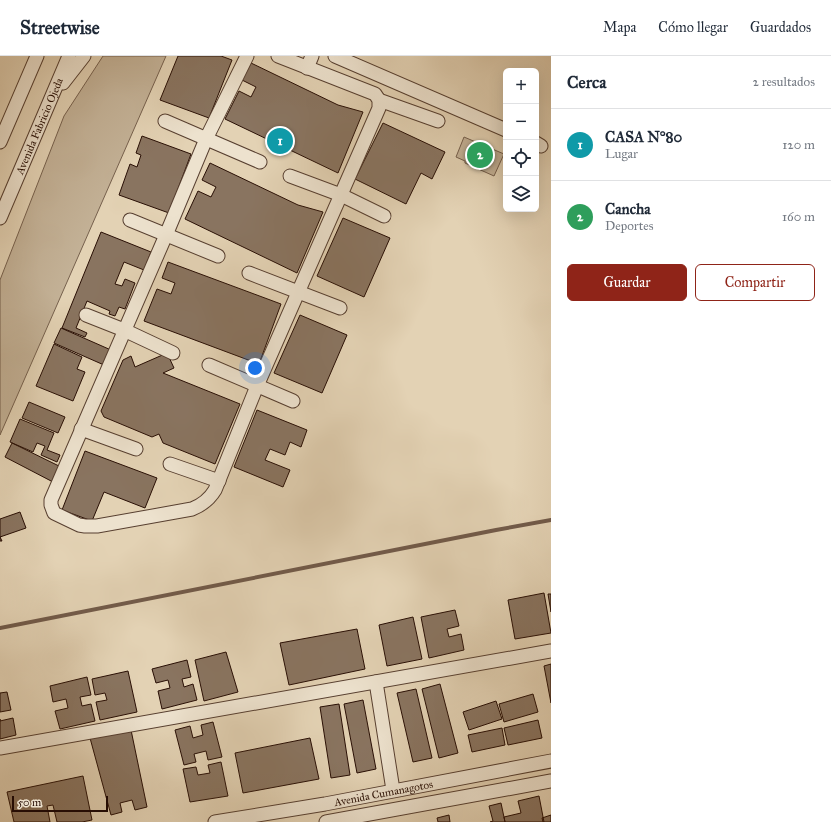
<!DOCTYPE html>
<html lang="es">
<head>
<meta charset="utf-8">
<style>
	:root { --surface:#fff; --page:#f2f2f3; --text:#1f2937; --muted:#747a83; --line:#e0e1e3; --accent:#8f2418 }
	body { margin:0; font-family:"IM FELL Great Primer",serif; background:var(--page); color:var(--text) }
	.controls { position:absolute; right:12px; top:12px; display:grid; overflow:hidden; border-radius:6px; box-shadow:0 4px 16px #0002 }
	.controls button { width:36px; height:36px; display:grid; place-items:center; padding:0; border:0; border-bottom:1px solid var(--line); background:var(--surface); color:var(--text); font:20px sans-serif }
	.scale { position:absolute; left:12px; bottom:10px; width:96px; box-sizing:border-box; padding-left:4px; border:2px solid #280e04; border-top:0; font-size:11px; line-height:14px; white-space:nowrap; color:#280e04; -webkit-text-stroke:3px #ede2ce; paint-order:stroke }
	.you { position:absolute; left:255px; top:312px; width:14px; height:14px; margin:-10px; border:3px solid #fff; border-radius:50%; background:#1a73e8; box-shadow:0 0 0 6px #1a73e833 }
	.badge { display:grid; place-items:center; width:26px; height:26px; border-radius:50%; background:var(--accent); color:#fff; font-size:13px; font-weight:700 }
	.pin { position:absolute; translate:-50% -50%; border:2px solid #fff; box-shadow:0 1px 4px #0006 }
	.list { margin:0; padding:0; list-style:none }
	h2 { display:flex; justify-content:space-between; align-items:center; height:52px; margin:0; padding:0 16px; font-size:17px }
	h2 small { font-size:13px; font-weight:400; color:var(--muted) }
	.list li { display:grid; grid-template-columns:26px 1fr auto; gap:12px; align-items:center; box-sizing:border-box; height:72px; padding:0 16px; border-top:1px solid var(--line) }
	.list b { display:block; font-size:15px; white-space:nowrap }
	.list p { margin:0; font-size:13px; white-space:nowrap; color:var(--muted) }
	.list em { font-size:13px; font-style:normal; color:var(--muted) }
	.actions { display:flex; gap:8px; padding:12px 16px }
	.actions a { flex:1; padding:9px 0; border:1px solid var(--accent); border-radius:6px; text-align:center; font-size:14px; color:var(--accent) }
	.actions .main { background:var(--accent); color:#fff }
	.icon { flex:none; width:22px; height:22px; fill:none; stroke:currentColor; stroke-width:2; stroke-linecap:round; stroke-linejoin:round }
	.map { position:relative; flex:none; width:551px; height:766px; overflow:hidden }
	header { display:flex; align-items:center; gap:24px; box-sizing:border-box; height:56px; padding:0 20px; background:var(--surface); border-bottom:1px solid var(--line) }
	header strong { font-size:19px }
	nav { display:flex; gap:22px; margin-inline-start:auto; font-size:14px }
	main { display:flex }
	aside { flex:1; background:var(--surface) }
	.map>svg:first-child { display:block }
</style>
</head>
<body>
<header>
<strong>Streetwise</strong>
<nav><a>Mapa</a><a>Cómo llegar</a><a>Guardados</a></nav>
</header>
<main>
<div class="map">
<svg width="551" height="766" viewBox="0 0 551 766">
	<rect width="100%" height="100%" fill="#e3d2b4"/>
	<filter id="stains"><feTurbulence type="fractalNoise" baseFrequency=".005" numOctaves="4"/><feColorMatrix values="0 0 0 0 .2 0 0 0 0 .09 0 0 0 0 .02 0 0 0 .5 -.17"/></filter>
	<radialGradient id="worn" r=".72"><stop offset=".6" stop-color="#630" stop-opacity="0"/><stop offset="1" stop-color="#630" stop-opacity=".3"/></radialGradient>
	<path fill="#c3b196" stroke="#76604d" d="M103,0H166L0,379V224L64,60Z
		M464,81L504,98L494,120L465,107V105L456,101Z"/>
	<g fill="none" stroke-linecap="round" stroke-linejoin="round">
		<path stroke="#725b4a" stroke-width="4" d="M0,572L496,474L551,464"/>
	</g>
	<path fill="#897460" stroke="#280e04" d="M178,0H221L232,4L209,62L160,44Z
		M251,7L338,49L363,56L338,117L225,63L239,35L251,41L256,31L242,24Z
		M383,67L445,96L432,123L421,117L406,148L355,123Z
		M278,73L289,78L282,94L272,91Z
		M142,80L191,98L169,157L119,139L130,108L137,111L141,99L136,97Z
		M210,107L298,149L323,156L297,217L185,163L198,135L211,141L216,131L202,124Z
		M343,162L390,182L364,241L317,220Z
		M101,176L151,196L144,214L124,206L115,228L122,230L125,223L135,227L125,253L119,251L115,260L109,258L110,255L87,245L76,272L87,277L85,281L62,272Z
		M168,206L281,248L259,308L144,265L157,233L171,238L175,227L162,222Z
		M300,259L347,279L322,337L274,317Z
		M61,272L111,294L104,309L54,287Z
		M54,288L82,301L77,313L85,316L73,345L36,330Z
		M167,297L174,312L163,317L240,348L215,408L163,387L159,378L152,381L104,361L101,355L123,304L131,300L135,311Z
		M29,346L65,361L58,377L22,362Z
		M257,354L307,374L301,391L290,386L285,399L270,393L265,404L290,414L283,431L234,411Z
		M20,363L54,377L47,394L60,399L57,406L41,399L45,390L37,387L33,396L10,386Z
		M12,387L61,411L53,426L5,401Z
		M85,395L157,422L145,452L104,436L92,465L62,454Z
		M20,456L26,472L0,481L2,485H0V463Z
		M544,537L551,577L515,583L508,544Z
		M548,538H551V556Z
		M455,554L459,570L447,573L449,581L461,578L464,594L429,602L421,561Z
		M413,561L422,603L387,610L379,569Z
		M357,573L365,613L289,629L280,587Z
		M226,596L238,636L204,645L195,604Z
		M187,604L191,621L182,623L184,631L193,628L197,644L162,653L158,635L170,632L168,624L156,627L152,613Z
		M551,608V647L544,610Z
		M128,615L137,656L100,664L96,646L107,644L105,637L95,639L92,623Z
		M87,621L91,639L80,641L82,650L91,648L95,665L60,673L55,655L68,652L66,643L53,646L50,630Z
		M440,628L458,697L439,702L422,633Z
		M416,633L432,702L413,706L397,637Z
		M7,636L11,654L0,656V637Z
		M533,638L538,656L504,666L499,648Z
		M363,644L376,713L357,717L344,648Z
		M496,645L502,663L469,674L463,656Z
		M339,648L350,719L331,722L320,651Z
		M13,662L16,679L0,683V663V665Z
		M538,664L542,682L508,689L504,672Z
		M213,666L222,701L208,704L206,695L194,698L196,706L184,709L175,674L190,670L193,682L203,679L201,669Z
		M502,672L505,689L472,696L468,679Z
		M131,674L147,751L135,754L132,744L120,747L122,756L111,759L90,682Z
		M310,682L319,723L243,737L235,697Z
		M221,706L228,740L190,746L183,713L196,711L198,719L210,717L208,709Z
		M83,720L92,764L82,766H57L53,749L47,750L50,766H14L7,736Z
		M539,740L544,766H505L504,761L521,757L518,745Z
		M501,747L505,766H490L493,765L489,750Z
		M449,759L450,766H438L437,762Z
		M551,759V766H543L542,762Z"/>
	<g fill="none" stroke-linecap="round" stroke-linejoin="round">
		<g stroke="#573f30" stroke-width="15">
			<g id="minor">
				<path d="M247,0L206,83L166,179L51,444V449L54,457L79,469L85,470H97L192,453C202,449 209,444 215,434L257,330L379,52V44L375,38L278,0"/>
				<path d="M335,0L506,74"/>
				<path d="M307,12L312,0"/>
				<path d="M63,27L84,0"/>
				<path d="M379,44L438,65"/>
				<path d="M165,65L260,106"/>
				<path d="M0,86L37,0"/>
				<path d="M536,87L541,90"/>
				<path d="M290,120L341,139L384,160"/>
				<path id="s1" d="M0,162L69,0"/>
				<path d="M130,164L218,200"/>
				<path d="M249,217L340,252"/>
				<path d="M86,259L124,274L173,297"/>
				<path d="M209,309L293,345"/>
				<path d="M81,373L136,393"/>
				<path d="M170,408L219,425"/>
				<path d="M376,626L393,734"/>
				<path d="M0,692L551,595"/>
				<path id="s2" d="M215,766L325,748L551,705"/>
				<path d="M326,766L551,725"/>
			</g>
		</g>
		<use href="#minor" stroke="#ede2ce" stroke-width="13"/>
	</g>
	<g text-anchor="middle" dominant-baseline="central" stroke-width="4" stroke-linejoin="round" paint-order="stroke">
		<g font-size="11" fill="#280e04" stroke="#ede2ce">
			<text stroke="none"><textPath href="#s1" startOffset="100">Avenida Fabricio Ojeda</textPath></text>
			<text stroke="none"><textPath href="#s2" startOffset="171">Avenida Cumanagotos</textPath></text>
		</g>
	</g>
	<rect width="100%" height="100%" filter="url(#stains)"/>
	<rect width="100%" height="100%" fill="url(#worn)"/>
</svg>
<div class="controls">
<button>+</button>
<button>−</button>
<button><svg class="icon" aria-label="locate" viewBox="0 0 24 24"><circle cx="12" cy="12" r="6"/><path d="M12 2v4M12 18v4M2 12h4M18 12h4"/></svg></button>
<button><svg class="icon" aria-label="layers" viewBox="0 0 24 24"><path d="M12 4l9 5-9 5-9-5zM3 14l9 5 9-5"/></svg></button>
</div>
<div class="scale">50 m</div>
<div class="you"></div>
<div class="pin badge" style="left:280px;top:85px;background:#0f9aa8">1</div>
<div class="pin badge" style="left:480px;top:99px;background:#2e9e5b">2</div>
</div>
<aside>
<h2>Cerca<small>2 resultados</small></h2>
<ul class="list">
<li><span class="badge" style="background:#0f9aa8">1</span><div><b>CASA N°80</b><p>Lugar</p></div><em>120 m</em></li>
<li><span class="badge" style="background:#2e9e5b">2</span><div><b>Cancha</b><p>Deportes</p></div><em>160 m</em></li>
</ul>
<div class="actions"><a class="main">Guardar</a><a>Compartir</a></div>
</aside>
</main>
</body>
</html>
